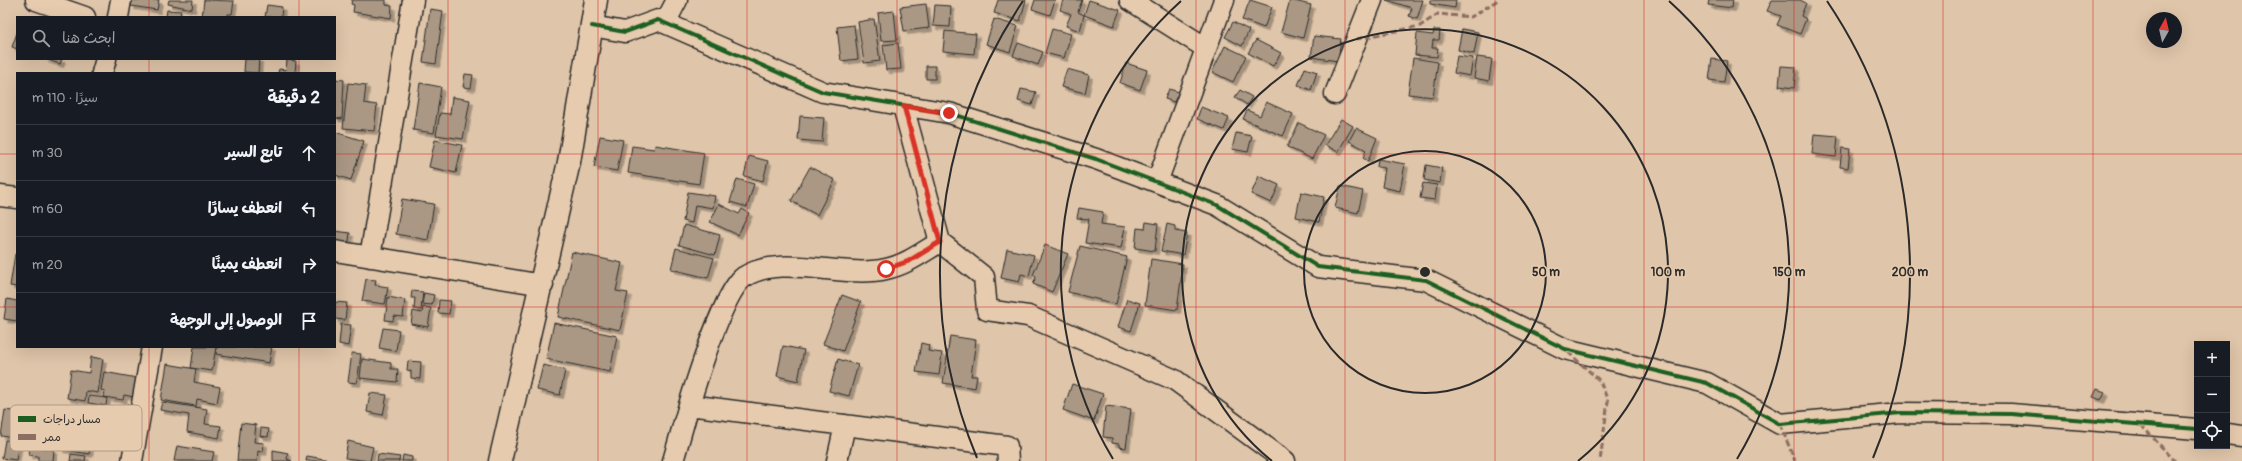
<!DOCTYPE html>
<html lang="ar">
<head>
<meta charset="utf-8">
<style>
	:root { --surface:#171b24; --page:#20242c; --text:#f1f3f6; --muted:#9ea1a6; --line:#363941 }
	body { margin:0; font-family:Pangolin,"Playpen Sans Arabic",sans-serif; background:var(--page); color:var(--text); direction:rtl }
	.controls { position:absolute; right:12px; bottom:12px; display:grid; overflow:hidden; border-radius:0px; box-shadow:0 4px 16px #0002 }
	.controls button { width:36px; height:36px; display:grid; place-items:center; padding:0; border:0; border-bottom:1px solid var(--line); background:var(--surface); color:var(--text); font:20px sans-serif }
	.compass { position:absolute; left:2146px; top:12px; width:36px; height:36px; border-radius:50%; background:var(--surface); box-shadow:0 4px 16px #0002; rotate:8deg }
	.stop { position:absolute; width:12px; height:12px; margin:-9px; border:3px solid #d93025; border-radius:50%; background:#fff }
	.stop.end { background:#d93025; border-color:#fff; box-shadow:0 1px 4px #0008 }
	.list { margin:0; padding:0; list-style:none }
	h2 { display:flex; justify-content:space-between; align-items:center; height:52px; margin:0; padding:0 16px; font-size:17px }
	h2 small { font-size:13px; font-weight:400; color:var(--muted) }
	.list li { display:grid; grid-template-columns:26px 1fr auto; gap:12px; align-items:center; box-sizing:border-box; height:56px; padding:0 16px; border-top:1px solid var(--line) }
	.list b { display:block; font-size:15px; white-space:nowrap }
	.list em { font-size:13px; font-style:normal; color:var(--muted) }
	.icon { flex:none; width:22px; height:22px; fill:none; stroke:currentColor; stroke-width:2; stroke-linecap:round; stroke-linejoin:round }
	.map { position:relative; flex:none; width:2242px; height:461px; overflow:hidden; direction:ltr }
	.search { position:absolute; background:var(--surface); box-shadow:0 4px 16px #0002; left:16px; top:16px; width:320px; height:44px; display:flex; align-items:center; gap:10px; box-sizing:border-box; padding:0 14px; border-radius:0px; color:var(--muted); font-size:15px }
	.panel { position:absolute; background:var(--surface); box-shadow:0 4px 16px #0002; left:16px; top:72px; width:320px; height:276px; border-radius:0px; direction:rtl }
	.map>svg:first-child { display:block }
</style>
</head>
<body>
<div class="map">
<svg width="2242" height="461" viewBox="0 0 2242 461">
	<defs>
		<filter id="shadow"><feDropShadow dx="3.5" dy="3.5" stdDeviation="0" flood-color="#0004"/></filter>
	</defs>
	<rect width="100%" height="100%" fill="#dfc5a9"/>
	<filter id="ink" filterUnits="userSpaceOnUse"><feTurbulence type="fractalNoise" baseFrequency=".025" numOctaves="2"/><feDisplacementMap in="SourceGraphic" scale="8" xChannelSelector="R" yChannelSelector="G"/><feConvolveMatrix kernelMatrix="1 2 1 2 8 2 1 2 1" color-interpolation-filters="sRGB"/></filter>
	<g filter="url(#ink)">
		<path fill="#aa9884" stroke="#2b2b2b" filter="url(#shadow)" d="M132,0H159L157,10L131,6Z
			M169,0H193L192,9L168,4Z
			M204,0L234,1L232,14H228V17H202Z
			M352,0H386V5L392,6L391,18L353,12L354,5L351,4Z
			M998,0H1026L1020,21L994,13Z
			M1035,0H1055L1050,15L1032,9Z
			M1063,0H1082L1078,12L1084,15L1080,31L1066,26L1071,14L1060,10Z
			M1089,0L1120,10L1114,26L1084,15Z
			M1250,0L1272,7L1264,28L1242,20Z
			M1290,0L1311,5L1303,38L1281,32Z
			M1386,0H1423L1417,19L1409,16L1412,8Z
			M1430,0H1456L1455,8L1430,4Z
			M1709,0H1733L1732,8L1708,5Z
			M1772,0H1800L1806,3L1801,16L1806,19L1800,34L1777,25L1781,16L1767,11Z
			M926,4L929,28L904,31L900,7Z
			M267,5L282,7L281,17H265Z
			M935,5L951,6L950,27L933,26Z
			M430,9L443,11L436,64L423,62Z
			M167,10L181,11L180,17H166Z
			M894,11L897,40L881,41L878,13Z
			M874,19L880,61L864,63L858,22Z
			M994,19L1018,26L1010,52L986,44Z
			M1233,22L1249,30L1242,46L1225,37Z
			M854,25L858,59L841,61L837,27Z
			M1052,29L1071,34L1064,58L1045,53Z
			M1462,29L1478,32L1474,54L1458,50Z
			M1434,30H1440L1439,40H1433L1432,48H1438L1437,57L1415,55L1417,33L1433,35Z
			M945,31L976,34L974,54L943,51Z
			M17,33V49L12,47Z
			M1314,36L1341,39L1338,61L1311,57Z
			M1256,40L1281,53L1273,66L1248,53Z
			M898,43L901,69L886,70L883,45Z
			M1018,43L1043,52L1038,65L1013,56Z
			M1225,46L1246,56L1233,82L1212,72Z
			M1457,56L1473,58L1470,76L1454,73Z
			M1477,57L1492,59L1489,81L1474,78Z
			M1413,58L1438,62L1433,97L1408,94Z
			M45,59H62L60,64Z
			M245,59H259L258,73L244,72Z
			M1712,59L1727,61L1724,82L1709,80Z
			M287,60L296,61L295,73H278L279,69L286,70Z
			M1126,63L1147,70L1140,90L1120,83Z
			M926,66H935V79H926Z
			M1781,66L1796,67L1794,88L1779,86Z
			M1305,68L1317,72L1311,90L1298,85Z
			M1067,69L1089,75L1085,93L1061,87Z
			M465,74L473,75L471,88L463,87Z
			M335,79L344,80L342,119L335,118Z
			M348,83L366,85L364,103L377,105L374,131L343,128Z
			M420,83L441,87L434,133L413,130Z
			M1021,89L1036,92L1032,105L1018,101Z
			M1169,89L1179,92L1174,102L1165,99Z
			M1240,90L1252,97L1247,105L1235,97Z
			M452,97L470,100L463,139L436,135L440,113L450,114Z
			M1266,102L1293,114L1283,136L1243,119L1247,110L1260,116Z
			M1201,107L1229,118L1224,130L1197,119Z
			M800,116L824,118L822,142L798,140Z
			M1341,119L1353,126L1338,152L1325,145Z
			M1299,123L1324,135L1312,159L1287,147Z
			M1356,128L1377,138L1368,161L1363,158L1366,150L1349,141Z
			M335,132L364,141L351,180L335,175Z
			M1236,133L1252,136L1248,152L1232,149Z
			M1814,134L1838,136L1836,157L1812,154Z
			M600,136L623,140L617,171L594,167Z
			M435,140L462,145L456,173L429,167Z
			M655,145L704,153L699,184L628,173L632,146L654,149Z
			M1842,148L1850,149L1848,168L1840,167Z
			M749,156L768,161L763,181L744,176Z
			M1378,159L1405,164L1400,191L1382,187L1385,168L1377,167Z
			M1426,165L1442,168L1440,183L1424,180Z
			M810,167L835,180L817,215L791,201Z
			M1259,176L1279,185L1271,203L1251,194Z
			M737,179L754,184L747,207L730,202Z
			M1423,183L1437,185L1435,200L1420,198Z
			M1340,186L1363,191L1358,213L1335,208Z
			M688,192L715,196L713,208L695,205L692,223L683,221Z
			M1301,192L1324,197L1319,222L1296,217Z
			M402,199L434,204L428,240L396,234Z
			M719,204L739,214L742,209L749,213L738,235L710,222Z
			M1079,208L1103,212L1101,224L1125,227L1121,248L1085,243L1089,219L1077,218Z
			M1146,222L1158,224L1155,251L1135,248L1137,228L1145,229Z
			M1167,224L1175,226V231L1187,233L1183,255L1161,251Z
			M684,225L720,235L715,255L679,245Z
			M335,231L350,233L348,247L335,245Z
			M1045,245L1068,254L1052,292L1033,284L1036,277L1033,275Z
			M1080,246L1127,257L1116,304L1068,292Z
			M676,248L714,258L708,278L671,269Z
			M1007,249L1034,255L1029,276L1021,274L1019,282L1001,278Z
			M572,252L622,263L616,291L628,293L620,330L558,317Z
			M15,254H17V287L10,286Z
			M1151,259L1183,264L1177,310L1145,305Z
			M366,279L376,280L375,285L388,287L385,304L362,301Z
			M412,291L423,292L421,310L414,309L415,298H411Z
			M424,293L434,295L432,305L422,304Z
			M842,295L861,302L843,351L823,344Z
			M388,297L405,300L403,317L394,316L393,321L385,320Z
			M7,299L17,301V321L4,319Z
			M1127,299L1140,303L1131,331L1118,327Z
			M439,300L451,301L449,314L438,313Z
			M335,302L347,303L345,320L335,319Z
			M423,307L431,308L428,327L411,324L413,311L422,313Z
			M554,323L617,336L610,372L546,359Z
			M341,324L351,325L348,346L339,344Z
			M383,328L399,330L396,351L379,348Z
			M950,336L976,340L971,376H977L975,388L943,383Z
			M921,343L929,345L928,351L942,353L939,375L916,372Z
			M783,346L804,350L798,381L777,376Z
			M194,347H216L212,371L191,368Z
			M217,347H272L269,363L216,354Z
			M352,353L361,354L357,383L348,382Z
			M91,357L103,359L98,393L86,391L85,401L67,398L71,370L89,373Z
			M362,359L391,363V369H398L397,382L360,378Z
			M838,359L858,365L849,396L829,391Z
			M408,361L421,362L420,379L411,378V371L407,370Z
			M167,364L196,369L194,382L220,387L217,403L197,399L196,406L161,400Z
			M543,365L565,370L560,395L537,390Z
			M104,372L137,378L134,397L124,395L123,400L104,397L105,391L101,390Z
			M1072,384L1103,394L1094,421L1063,410Z
			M2097,389L2105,392L2101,400L2093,397Z
			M370,393L387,395L383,415L367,412Z
			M89,396L107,398L106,406L88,403Z
			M162,402L207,409L205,424L221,426L219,438L187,432L189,415L160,410Z
			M127,404L133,405L132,412L126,411Z
			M1106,406L1131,409L1126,448L1119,447V444L1112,443V438L1103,437Z
			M5,410L27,413L23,439L1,436Z
			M241,423L256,425L254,442L264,443L263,452L258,451L257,461H237Z
			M69,424L93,427L89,454L60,449L62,439H66Z
			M261,428L269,429L268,437L260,436Z
			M5,440L19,442L16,460L2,458Z
			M348,441L373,447L370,461L345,458Z
			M30,446L54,450L53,461H38V456L29,455Z
			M177,446L214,452L212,461H174Z
			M273,450L288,453L287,459L292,461H273Z
			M71,454L86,456L85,461H70Z
			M378,454L400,457L399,461H377Z
			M403,455L412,457V461H402Z
			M307,456L330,460V461H306Z"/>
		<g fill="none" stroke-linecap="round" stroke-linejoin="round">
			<g stroke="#2b2b2b" stroke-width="23">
				<path id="minor" d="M36,0L85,17
					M1130,0L1206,48
					M118,17L121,0
					M665,23L677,0
					M592,26L625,32L658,20L823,92L949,113L1096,159L1217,205L1318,267L1426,280L1565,349L1707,383L1780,424L1901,413L2011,414L2197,429
					M102,73L106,59
					M1335,94L1372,0
					M903,106L940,242L984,277L987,310L1028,316L1175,380L1285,461
					M1157,182L1224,0
					M0,196L17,198
					M335,251L543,285
					M370,257L413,0
					M689,405C697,379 724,291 744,277C781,253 844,279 886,269C906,265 923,252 940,242
					M2227,434L2242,436
					M132,461L152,347
					M673,461L689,405L1007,446L1008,461
					M837,461L845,425"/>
			</g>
			<g stroke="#2b2b2b" stroke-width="25">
				<path id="tertiary" d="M500,461L569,162L596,0"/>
			</g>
			<use href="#minor" stroke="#e7cbae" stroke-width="20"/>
			<use href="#tertiary" stroke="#e7cbae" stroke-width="22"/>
			<path stroke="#8d6e63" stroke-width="3" stroke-dasharray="6 3" stroke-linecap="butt" d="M1357,39L1420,26L1438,14L1471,17L1498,0
				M1568,352L1600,381L1608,401L1600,461
				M1780,424L1795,461
				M2141,425L2175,461"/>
			<g stroke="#e7cbae" stroke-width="6">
				<path id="cycleway" d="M592,26L625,32L658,20L823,92L949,113L1096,159L1217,205L1318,267L1426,280L1565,349L1707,383L1780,424L1901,413L2011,414L2197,429"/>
			</g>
			<use href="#cycleway" stroke="#1b5e20" stroke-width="4"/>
		</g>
	</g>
	<g fill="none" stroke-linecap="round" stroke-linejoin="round" filter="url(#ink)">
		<path stroke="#d93025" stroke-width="5" d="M886,269L909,261L940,242L904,106L949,113"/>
	</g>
	<path fill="none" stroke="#d62828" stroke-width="1" stroke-opacity="0.55" d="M149,0V17M299,0V17M448,0V461M598,0V461M747,0V461M897,0V461M1046,0V461M1196,0V461M1345,0V461M1495,0V461M1644,0V461M1794,0V461M1943,0V461M2093,0V461M149,59V73M299,59V73M0,154H17M335,154H2242M0,307H17M335,307H2242M149,347V461M299,347V461"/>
	<g fill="none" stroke="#2b2b2b" stroke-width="2">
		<circle cx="1425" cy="272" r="121"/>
		<path d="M1272 461A243 243 0 1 1 1578 461"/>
		<path d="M1113 459A364 364 0 0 1 1181 1M1669 1A364 364 0 0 1 1737 459"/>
		<path d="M977 458A485 485 0 0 1 1023 1M1827 1A485 485 0 0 1 1873 458"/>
	</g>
	<rect x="10" y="405" width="132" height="46" rx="6" fill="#e7cbae" stroke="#af9b87" stroke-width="1"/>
	<rect x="18" y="416" width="18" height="6" fill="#1b5e20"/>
	<rect x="18" y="434" width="18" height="6" fill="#8d6e63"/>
	<g font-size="11" fill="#2b2b2b">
		<text x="43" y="423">مسار دراجات</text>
		<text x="43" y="441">ممر</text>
	</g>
	<circle cx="1425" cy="272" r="6" fill="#2b2b2b" stroke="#e7cbae" stroke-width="2"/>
	<g font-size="12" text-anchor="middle" font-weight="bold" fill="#2b2b2b" stroke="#e7cbae" stroke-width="3" stroke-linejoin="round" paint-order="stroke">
		<text x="1546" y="276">50 m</text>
		<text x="1668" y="276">100 m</text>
		<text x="1789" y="276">150 m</text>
		<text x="1910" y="276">200 m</text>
	</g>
</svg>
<div class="controls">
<button>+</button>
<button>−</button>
<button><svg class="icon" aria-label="locate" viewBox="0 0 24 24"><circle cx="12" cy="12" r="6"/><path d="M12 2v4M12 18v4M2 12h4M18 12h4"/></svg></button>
</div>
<svg class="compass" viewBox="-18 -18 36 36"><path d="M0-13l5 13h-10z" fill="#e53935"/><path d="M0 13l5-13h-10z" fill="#9ea1a6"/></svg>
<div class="stop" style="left:886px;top:269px"></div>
<div class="stop end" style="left:949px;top:113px"></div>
<div class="search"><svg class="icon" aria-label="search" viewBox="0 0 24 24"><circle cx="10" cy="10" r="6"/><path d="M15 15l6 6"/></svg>ابحث هنا</div>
<section class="panel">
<h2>2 دقيقة<small>سيرًا · 110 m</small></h2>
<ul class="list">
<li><svg class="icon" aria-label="ahead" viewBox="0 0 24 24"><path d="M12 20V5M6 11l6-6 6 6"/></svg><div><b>تابع السير</b></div><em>30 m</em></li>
<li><svg class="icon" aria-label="left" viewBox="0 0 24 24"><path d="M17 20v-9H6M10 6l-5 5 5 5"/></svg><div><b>انعطف يسارًا</b></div><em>60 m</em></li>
<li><svg class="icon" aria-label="right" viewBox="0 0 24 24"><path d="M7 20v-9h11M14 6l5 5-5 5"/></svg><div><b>انعطف يمينًا</b></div><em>20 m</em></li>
<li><svg class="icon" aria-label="arrive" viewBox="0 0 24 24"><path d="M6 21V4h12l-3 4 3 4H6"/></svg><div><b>الوصول إلى الوجهة</b></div></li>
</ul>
</section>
</div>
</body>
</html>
